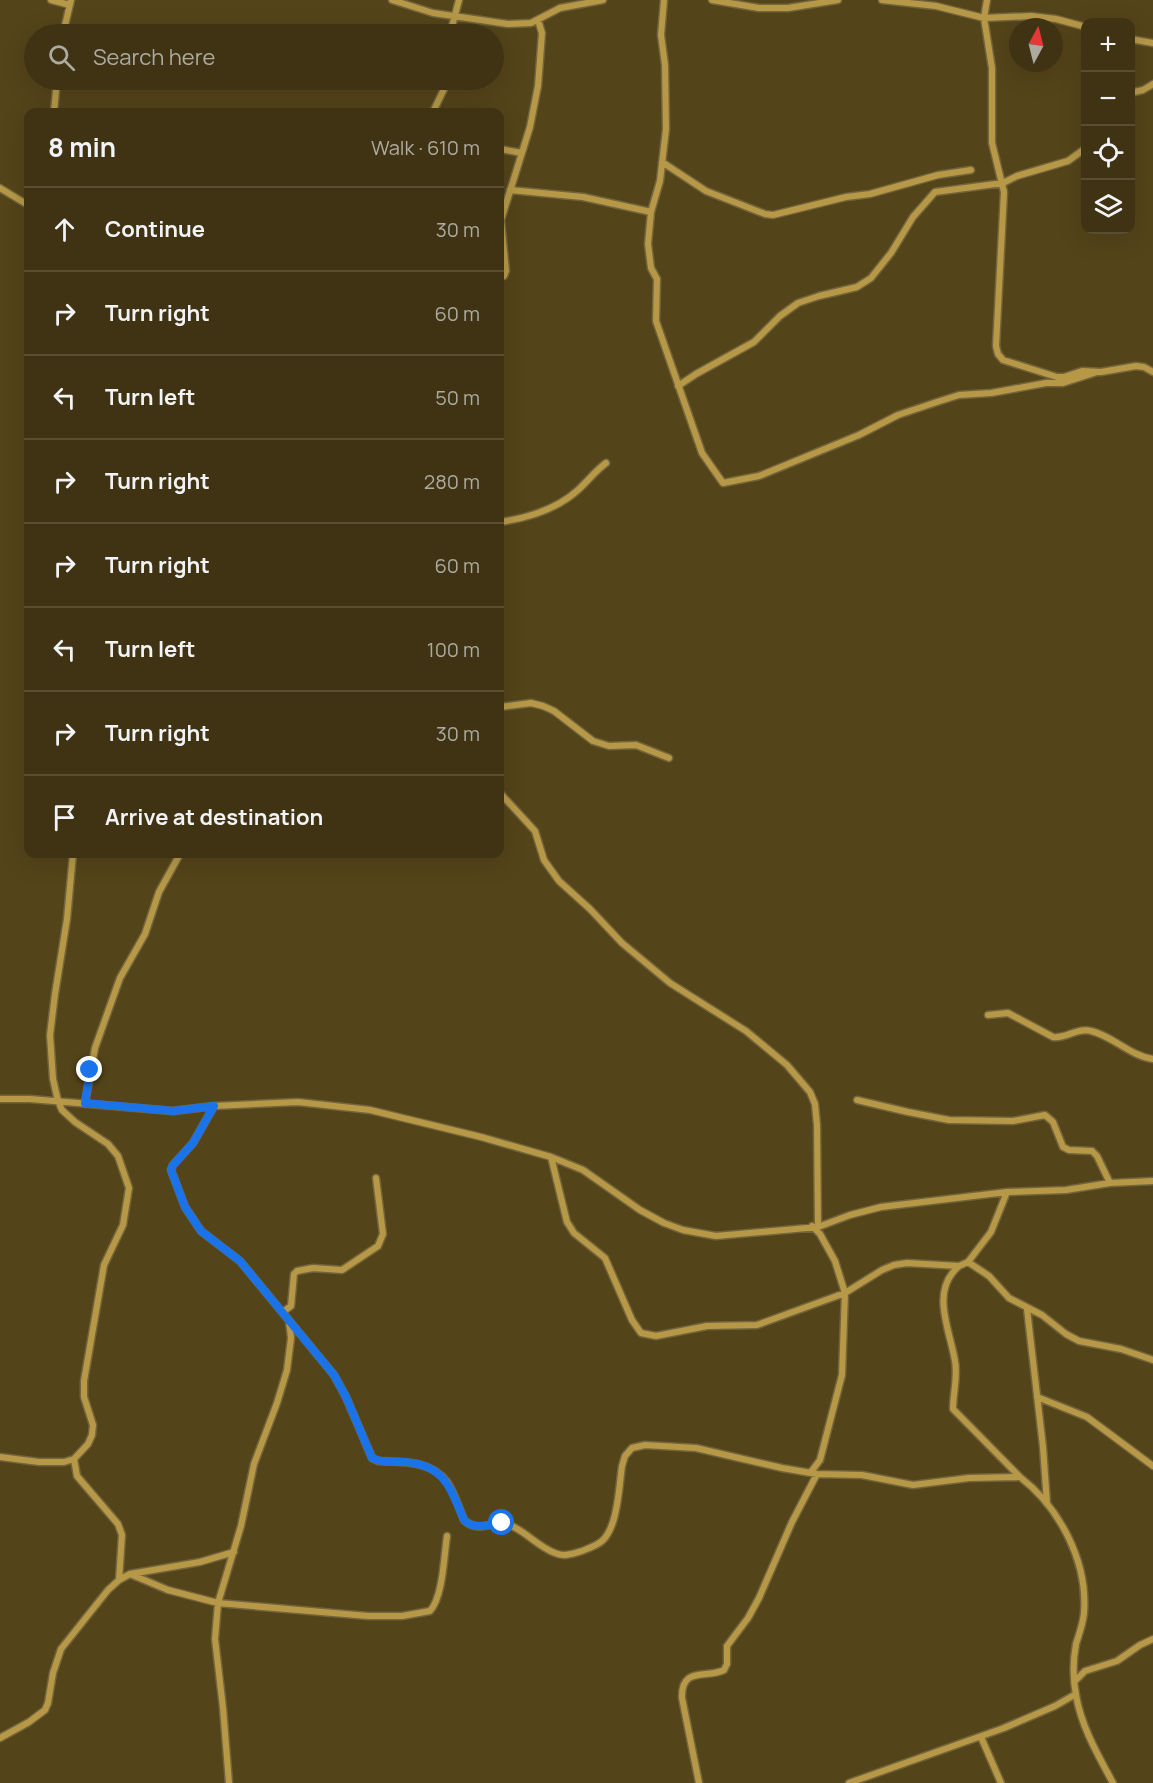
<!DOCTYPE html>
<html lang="en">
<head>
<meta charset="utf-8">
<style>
	:root { --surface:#3f3314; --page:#4a3f22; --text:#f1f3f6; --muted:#adaaa0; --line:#584e34 }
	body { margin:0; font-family:Manrope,sans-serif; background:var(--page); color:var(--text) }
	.controls { position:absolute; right:18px; top:18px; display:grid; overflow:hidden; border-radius:12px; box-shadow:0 6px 24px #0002 }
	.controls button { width:54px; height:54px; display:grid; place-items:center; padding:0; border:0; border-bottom:2px solid var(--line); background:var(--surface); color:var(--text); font:30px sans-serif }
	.compass { position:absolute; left:1009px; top:18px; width:54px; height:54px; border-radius:50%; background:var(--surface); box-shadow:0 6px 24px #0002; rotate:7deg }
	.stop { position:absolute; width:18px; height:18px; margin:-14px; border:4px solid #1a73e8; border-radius:50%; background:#fff }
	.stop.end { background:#1a73e8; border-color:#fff; box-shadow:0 2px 6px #0008 }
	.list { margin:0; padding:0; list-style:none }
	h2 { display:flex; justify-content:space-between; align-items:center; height:78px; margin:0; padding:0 24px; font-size:26px }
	h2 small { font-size:20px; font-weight:400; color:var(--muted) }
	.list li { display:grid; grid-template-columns:39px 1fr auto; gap:18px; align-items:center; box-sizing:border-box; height:84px; padding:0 24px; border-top:2px solid var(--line) }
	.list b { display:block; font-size:22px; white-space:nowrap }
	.list em { font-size:20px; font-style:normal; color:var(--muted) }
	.icon { flex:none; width:33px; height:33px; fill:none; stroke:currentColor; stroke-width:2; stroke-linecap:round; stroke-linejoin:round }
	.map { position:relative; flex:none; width:1153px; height:1783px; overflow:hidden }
	.search { position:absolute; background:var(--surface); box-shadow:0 6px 24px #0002; left:24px; top:24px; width:480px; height:66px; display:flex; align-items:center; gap:15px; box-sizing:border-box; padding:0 21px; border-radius:33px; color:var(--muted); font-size:22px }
	.panel { position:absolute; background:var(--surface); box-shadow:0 6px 24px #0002; left:24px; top:108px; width:480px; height:750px; border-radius:12px }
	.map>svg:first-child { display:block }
</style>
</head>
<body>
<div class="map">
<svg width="1153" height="1783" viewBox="0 0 1153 1783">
	<rect width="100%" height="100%" fill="#54441a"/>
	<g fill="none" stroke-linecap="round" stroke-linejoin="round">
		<g stroke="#73643b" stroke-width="9">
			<path id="minor" d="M51,0L70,5
				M392,0L433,13L508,24L531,23L560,8L603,0
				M664,0L661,35L665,65L666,129L660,181L651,212L648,244L651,268L657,279L656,321L702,453L723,483L759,476L859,435L898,415L940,401L959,395L991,393L1046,383H1063L1097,372
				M712,0L759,8H788L838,0
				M882,0L936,6L984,18L1031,16L1056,19L1086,27
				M987,0L984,18L992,68V143L1004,192L996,346L998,354L1003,360L1057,377H1064L1082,371L1101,372L1136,366L1144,367L1153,372
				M63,34L71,0
				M450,34L459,0
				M1130,39L1153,43
				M1130,93L1143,90L1153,84
				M54,112L57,80
				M433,112L444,89L440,80
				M500,149L522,153
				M662,162L706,191L765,214L773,215L846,197L870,194L938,175L971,170
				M0,188L28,205
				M510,190L583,197L651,212
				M500,277L504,276L506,271L501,220L530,127L538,86L542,33L538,20
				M678,386L696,374L754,342L780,316L798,303L819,296L857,287L871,278L891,253L913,217L935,192L1003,183L1017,176L1068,161L1086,148
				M500,522C528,518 557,509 578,490C588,481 595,471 606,463
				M500,707L531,703L543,706L554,711L593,741L609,746L636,745L669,758
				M500,793L535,831L544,860L559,881L590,909L622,943L670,983L746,1031L787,1065L810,1092L815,1104L817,1125L818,1227
				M988,1015L1008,1013L1053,1037C1066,1039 1078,1027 1091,1031C1113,1036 1130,1056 1153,1059
				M0,1099H30L173,1111L214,1106L298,1102L370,1110L481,1137L551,1157L583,1170L640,1210L664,1223L683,1230L716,1236L818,1227L850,1215L881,1207L1007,1192L1066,1190L1110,1183L1153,1181
				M857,1100L908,1112L949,1120L1013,1121L1045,1115L1053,1122L1063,1147L1069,1150L1092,1151L1097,1156L1110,1183
				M85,1103L95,1048L120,978L145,934L159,892L180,854
				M214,1106L193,1143L173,1165L171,1170L185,1207L201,1231L240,1261L334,1375L346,1397L372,1458L378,1461C402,1462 431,1460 447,1482C454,1492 459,1508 464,1520C480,1535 493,1518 512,1526C527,1533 539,1547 555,1553C564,1557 572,1554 582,1551C589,1548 596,1546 602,1541C618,1527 619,1486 622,1466L625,1456L632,1448L645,1445L696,1448L782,1468L817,1474L862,1475L913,1485L969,1478L1020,1477C1060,1508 1088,1562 1084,1613C1083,1624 1079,1634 1076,1644C1073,1660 1073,1679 1076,1695C1081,1726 1098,1755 1113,1783
				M551,1157L567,1222L574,1233L605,1258L632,1320L641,1333L656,1336L707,1326L757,1325L845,1293L882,1270L894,1265L907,1263L959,1266L968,1262L991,1232L1007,1192
				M968,1262L989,1276L1009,1298L1042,1315L1066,1334L1079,1341L1121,1349L1153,1360
				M958,1267C930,1292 950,1330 955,1361C958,1377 953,1393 953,1409L1020,1477
				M1027,1309L1043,1447L1047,1503
				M283,1312L291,1306L294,1274L297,1271L313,1268L342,1270L378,1246L383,1234L376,1178
				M1037,1397L1087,1417L1153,1466
				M0,1457L39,1462H64L74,1459L88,1444L92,1435L93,1425L84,1397V1381L104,1265L123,1225L129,1188L118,1156L108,1144L75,1122L62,1110L58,1101L53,1079L50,1035L55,994L67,919L73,854
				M74,1459L77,1476L118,1524L122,1535L119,1580
				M811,1472L820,1460L842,1375L845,1293L835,1261L820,1234L812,1226
				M130,1574L168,1590L218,1603L368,1616H402L430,1611C443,1597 444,1556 447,1536
				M1075,1681L1085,1671L1117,1661L1140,1645L1153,1639
				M981,1737L1001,1783
				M0,1738L29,1722L45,1710L48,1703L53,1673L61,1649L108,1590L119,1580L130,1574L200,1562L234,1552
				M229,1783L223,1708L215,1639L218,1603L241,1526L254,1464L277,1403L287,1370L291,1338L289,1321
				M699,1783L682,1698C681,1666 706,1679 724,1670L727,1664V1646L748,1618L759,1598L792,1522L817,1474
				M849,1783L1004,1728L1055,1706L1076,1694"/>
		</g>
		<use href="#minor" stroke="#b69847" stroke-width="6"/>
	</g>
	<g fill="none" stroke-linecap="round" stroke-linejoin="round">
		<path stroke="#1a73e8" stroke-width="8" d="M90,1070L85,1103L173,1111L214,1106L193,1143L173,1165L171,1170L185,1207L201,1231L240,1261L334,1375L346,1397L372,1458C382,1463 394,1462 405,1462C445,1465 450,1488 464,1520C476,1531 487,1524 502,1523"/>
	</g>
</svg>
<div class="controls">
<button>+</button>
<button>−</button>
<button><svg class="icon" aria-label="locate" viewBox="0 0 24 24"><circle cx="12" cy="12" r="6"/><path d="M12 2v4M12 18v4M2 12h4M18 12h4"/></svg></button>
<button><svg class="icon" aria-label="layers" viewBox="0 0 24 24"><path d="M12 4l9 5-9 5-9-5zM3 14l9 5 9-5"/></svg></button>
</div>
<svg class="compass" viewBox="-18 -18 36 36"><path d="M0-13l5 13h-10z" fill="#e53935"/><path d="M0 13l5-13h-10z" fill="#adaaa0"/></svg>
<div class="stop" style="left:502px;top:1523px"></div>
<div class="stop end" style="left:90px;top:1070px"></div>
<div class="search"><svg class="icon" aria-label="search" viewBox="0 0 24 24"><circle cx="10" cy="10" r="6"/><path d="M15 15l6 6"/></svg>Search here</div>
<section class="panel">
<h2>8 min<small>Walk · 610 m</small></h2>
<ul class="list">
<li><svg class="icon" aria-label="ahead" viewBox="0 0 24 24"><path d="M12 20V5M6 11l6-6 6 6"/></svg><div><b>Continue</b></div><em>30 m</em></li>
<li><svg class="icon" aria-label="right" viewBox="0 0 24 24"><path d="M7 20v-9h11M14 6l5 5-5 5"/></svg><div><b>Turn right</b></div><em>60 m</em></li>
<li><svg class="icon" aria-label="left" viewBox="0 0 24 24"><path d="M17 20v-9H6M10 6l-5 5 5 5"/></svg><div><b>Turn left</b></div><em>50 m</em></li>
<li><svg class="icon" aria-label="right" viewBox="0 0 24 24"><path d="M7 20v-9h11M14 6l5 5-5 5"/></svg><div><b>Turn right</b></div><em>280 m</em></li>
<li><svg class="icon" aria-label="right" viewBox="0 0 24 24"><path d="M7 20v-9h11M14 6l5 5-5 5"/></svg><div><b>Turn right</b></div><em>60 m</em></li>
<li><svg class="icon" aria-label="left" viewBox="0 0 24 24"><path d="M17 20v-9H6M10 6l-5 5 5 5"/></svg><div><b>Turn left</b></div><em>100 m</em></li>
<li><svg class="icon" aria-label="right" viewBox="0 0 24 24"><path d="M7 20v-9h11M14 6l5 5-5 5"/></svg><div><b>Turn right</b></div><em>30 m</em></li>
<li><svg class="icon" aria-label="arrive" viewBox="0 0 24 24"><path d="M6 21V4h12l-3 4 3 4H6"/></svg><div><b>Arrive at destination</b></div></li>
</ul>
</section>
</div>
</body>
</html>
